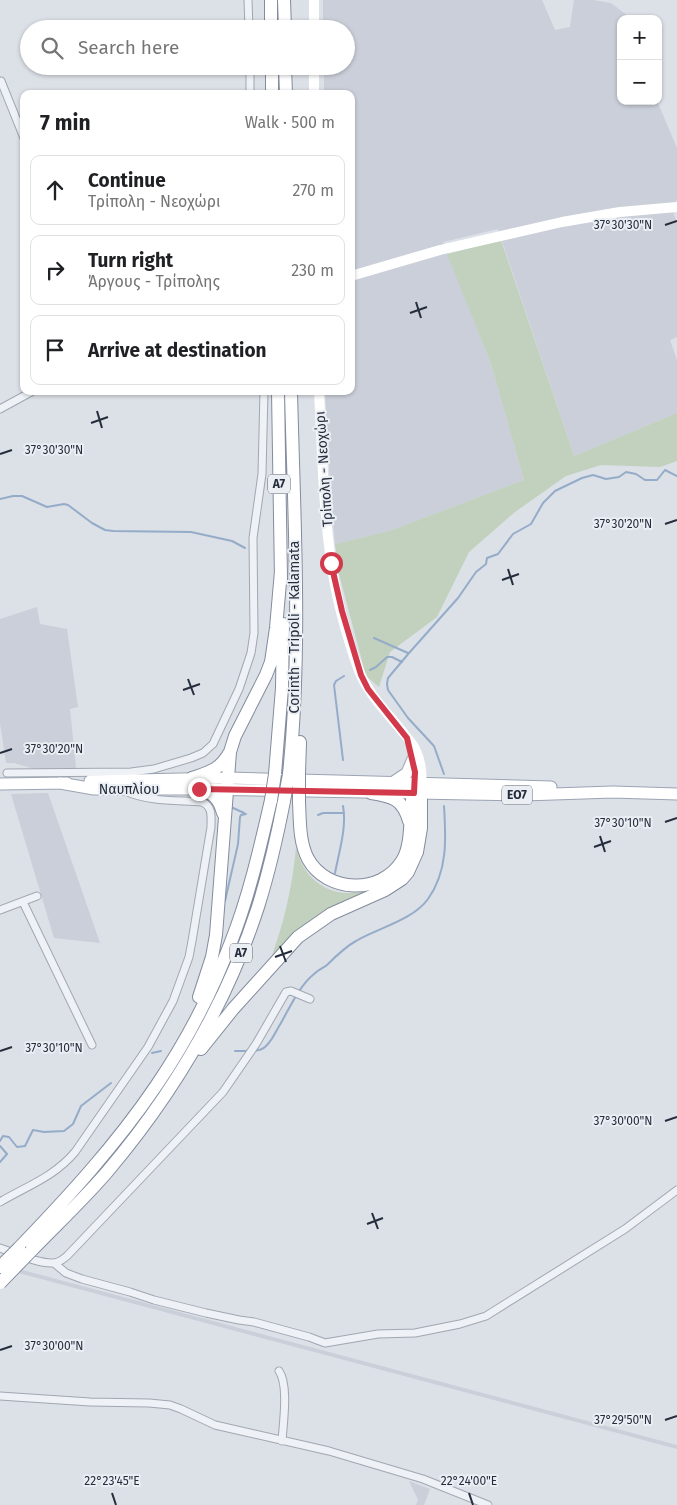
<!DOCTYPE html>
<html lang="en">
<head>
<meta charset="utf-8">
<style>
	:root { --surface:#fff; --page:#f2f2f2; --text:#202124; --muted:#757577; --line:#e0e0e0 }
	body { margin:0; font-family:"Fira Sans",sans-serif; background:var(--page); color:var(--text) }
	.controls { position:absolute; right:15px; top:15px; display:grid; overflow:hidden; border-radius:10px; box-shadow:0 1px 4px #0004 }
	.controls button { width:45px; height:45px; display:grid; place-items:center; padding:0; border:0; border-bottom:1px solid var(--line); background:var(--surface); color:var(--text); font:25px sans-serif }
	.stop { position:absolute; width:15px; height:15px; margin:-11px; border:4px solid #d23a4c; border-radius:50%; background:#fff }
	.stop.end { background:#d23a4c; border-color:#fff; box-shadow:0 1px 5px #0008 }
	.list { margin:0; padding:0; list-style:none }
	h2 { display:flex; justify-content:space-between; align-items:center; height:65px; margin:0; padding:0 20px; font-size:21px }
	h2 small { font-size:16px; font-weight:400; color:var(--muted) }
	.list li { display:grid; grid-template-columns:32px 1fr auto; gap:15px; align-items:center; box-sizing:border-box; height:70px; margin:0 10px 10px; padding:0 10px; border:1px solid var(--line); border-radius:10px }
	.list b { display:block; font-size:19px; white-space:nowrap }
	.list p { margin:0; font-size:16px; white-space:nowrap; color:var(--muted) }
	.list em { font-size:16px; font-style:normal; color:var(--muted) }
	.icon { flex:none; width:28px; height:28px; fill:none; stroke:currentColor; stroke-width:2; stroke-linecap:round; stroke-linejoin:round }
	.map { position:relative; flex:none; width:677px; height:1505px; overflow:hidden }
	.search { position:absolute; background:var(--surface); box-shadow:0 1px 4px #0004; left:20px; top:20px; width:335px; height:55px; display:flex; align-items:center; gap:12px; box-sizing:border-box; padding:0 18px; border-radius:28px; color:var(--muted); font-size:19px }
	.panel { position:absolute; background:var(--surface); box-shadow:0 1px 4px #0004; left:20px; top:90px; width:335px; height:305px; border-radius:10px }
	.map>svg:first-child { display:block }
</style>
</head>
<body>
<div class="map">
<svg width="677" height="1505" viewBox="0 0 677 1505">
	<rect width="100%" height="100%" fill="#dce0e7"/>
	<path fill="#cacfd9" d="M323,0H542L555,30L570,27L574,0H593L611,3L632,19H621V101H657L677,148V199L673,212L677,222V337L670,340L677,360V413L574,456L498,229L443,242L491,364L524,480L389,531L335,544L331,501L325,391H351V94H324V66H346V29H323Z
		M37,607L40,624L67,629L78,707L70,709L76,768L34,769L14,763H6L0,723V619Z
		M48,793L100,943L54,938L11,794Z
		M0,1264L677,1445V1449L0,1268Z
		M409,1481L430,1489L424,1505H416L418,1500Z"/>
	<path fill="#c1d1bd" d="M501,240L574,456L677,413V461L660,467L601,465L566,476L515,512L469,552L437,617L390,652L379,687L366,676L339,574L335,544L389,531L524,480L491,364L447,254Z
		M289,602C293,641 291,680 288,719C287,738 286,757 284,775C265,892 224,1003 155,1099C141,1120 127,1141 109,1159L145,1110L258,878L288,628Z
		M414,806H419C417,837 415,872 384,890C368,899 349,903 332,912C306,925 287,945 268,966C283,928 292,889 296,848C298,854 299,860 303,866C327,908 385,898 406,858C415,842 412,823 414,806Z"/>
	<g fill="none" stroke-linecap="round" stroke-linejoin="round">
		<path stroke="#95acc9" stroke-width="2" d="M0,499L13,496H22L47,507L64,504L68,505L92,523L105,530L113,531L191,532L232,541L245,548
			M374,638L408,653
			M370,670L376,667L387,657H392L402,662
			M343,760L334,685L336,681L344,676
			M444,774L434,746L408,718L388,690L387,684L388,678L409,653L458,598L476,572L486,564L487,558L498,554L513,534L531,524L543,503L555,491L582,478L593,475L606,479L619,477L626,472L636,474L645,480H657L665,470L677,476
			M231,807L244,813
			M318,815L323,813H343
			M335,873C339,852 347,827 343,806
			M225,901L238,844L240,817L241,815L246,814
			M235,1051H248
			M255,1051C257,1050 260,1050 262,1049C270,1045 274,1035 278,1028C289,1010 298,987 314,974C318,970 323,968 327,965C336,956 345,947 356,941C378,928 413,920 428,899C448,871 446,838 444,806
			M152,1053L161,1051
			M0,1141L3,1136L9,1137L17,1147L25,1146L33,1130L44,1132L64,1131L73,1124L81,1106L111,1083
			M0,1146L7,1154L0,1162"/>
		<g stroke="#a1a7b1" stroke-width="9">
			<path id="street" d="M248,0L249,29
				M250,66V94
				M1,81L24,138
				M0,409L33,391
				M7,773L131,772L154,769L191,758L203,753L213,744L239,689L251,653L254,633L253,538L262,474L264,391
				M23,902L92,1045
				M0,910L37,896
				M0,1202C27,1186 54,1177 75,1152L148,1047L173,1001L189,957L192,941L211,827C211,816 213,807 202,802C176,800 149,802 125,791
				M0,1248C15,1253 38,1264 53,1263C59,1263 63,1259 67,1256L223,1092L256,1044L286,992L291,991L310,999
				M54,1263L66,1273L82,1279L130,1292L154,1300L206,1313L239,1320L254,1322L309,1337L325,1343L378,1334L415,1333L460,1324L486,1316L625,1229L677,1190
				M279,1371C289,1385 283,1424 282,1441
				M0,1396L90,1402L149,1403L170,1405L181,1409L215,1425L329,1451L423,1479L488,1505"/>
		</g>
		<g stroke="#9ba4b3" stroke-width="13">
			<path id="primary" d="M90,781L228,778L551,787
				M60,783L94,789H199L524,795L613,792L677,794
				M392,783L407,773L413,759
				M0,784L67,783"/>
		</g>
		<g stroke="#838c9e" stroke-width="14">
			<path id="highway" d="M271,0V29
				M284,0L285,29
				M272,66V94
				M285,66L286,94
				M278,391L281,579
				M275,774L282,688L283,624
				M289,774C302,647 294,519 291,391
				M299,774L300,742
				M192,778C210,772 220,770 230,752
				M199,789C213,793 219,798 223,813
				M371,793C392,796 403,799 409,821
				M299,802C300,820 299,842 308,859C327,893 381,895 402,861C413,844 409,814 413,793
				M199,997L212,957L216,935L230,752L235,736L266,675L271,662L276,628L281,571
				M201,1049L233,1009L298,937L331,914L385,890L402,879L408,872L417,852L421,828V793
				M19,1248C68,1197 116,1145 156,1086C186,1042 212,992 231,942C249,896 260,848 271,800
				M31,1251C56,1225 83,1200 107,1172C173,1094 226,1005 258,907C269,872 277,837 284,801"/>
		</g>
		<use href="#street" stroke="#eef1f5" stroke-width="7"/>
		<path stroke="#fff" stroke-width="10" d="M314,0V29
			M314,66V94
			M351,276L440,250L562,222L620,212L677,207
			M319,391C322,448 323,505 331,561C336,597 346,634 358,668C367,694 389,714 405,735C409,740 414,745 416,751C422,764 422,777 421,791"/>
		<use href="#primary" stroke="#fff" stroke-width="11"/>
		<use href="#highway" stroke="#fff" stroke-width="12"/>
		<g stroke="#838c9e" stroke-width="14" stroke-linecap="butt">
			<path id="highway-bridge" d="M299,774V802
				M271,800L275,774
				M284,801L289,774
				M0,1267L19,1248
				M0,1283L31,1251"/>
		</g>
		<use href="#highway-bridge" stroke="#fff" stroke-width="12"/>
	</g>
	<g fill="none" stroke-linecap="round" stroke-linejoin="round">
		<path stroke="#d23a4c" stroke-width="6" d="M199,789L414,793L415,772L407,738L368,689L361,675L342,611L331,563"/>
	</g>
	<path fill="none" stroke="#252d3d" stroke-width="2" d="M665,225L677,221M416,302L421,318M410,313L427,307M97,411L102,428M91,423L108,417M0,454L12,450M665,524L677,520M508,569L513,585M502,580L519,574M188,679L194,695M183,690L200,684M0,753L12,749M665,822L677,818M600,836L605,852M594,847L611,841M280,946L286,962M275,957L292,951M0,1051L12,1047M665,1121L677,1117M372,1213L378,1229M367,1224L383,1218M0,1350L12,1346M665,1420L677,1416M112,1493L116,1505M469,1493L473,1505"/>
	<g text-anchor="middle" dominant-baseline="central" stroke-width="4" stroke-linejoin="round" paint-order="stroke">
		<g fill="#ebeff4" stroke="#606774" stroke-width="1">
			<rect x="268" y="474.5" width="22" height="19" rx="4"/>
			<rect x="502" y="785.5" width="30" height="19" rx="4"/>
			<rect x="230" y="943.5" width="22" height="19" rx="4"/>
		</g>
		<g font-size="12" font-weight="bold" fill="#252d3d">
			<text x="279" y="484">Α7</text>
			<text x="517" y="795">ΕΟ7</text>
			<text x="241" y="953">Α7</text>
		</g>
		<g font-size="14" fill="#252d3d" stroke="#ebeff4">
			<text transform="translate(324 469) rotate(-94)">Τρίπολη - Νεοχώρι</text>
			<text transform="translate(294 627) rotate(-90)">Corinth - Tripoli - Kalamata</text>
			<text x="129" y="789">Ναυπλίου</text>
		</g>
	</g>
	<g font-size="12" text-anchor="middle" fill="#252d3d" stroke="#ebeff4" stroke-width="4" stroke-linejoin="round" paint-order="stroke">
		<text x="623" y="229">37°30'30"N</text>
		<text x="54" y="454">37°30'30"N</text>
		<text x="623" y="528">37°30'20"N</text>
		<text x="54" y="753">37°30'20"N</text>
		<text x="623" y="827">37°30'10"N</text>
		<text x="54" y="1052">37°30'10"N</text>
		<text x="623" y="1125">37°30'00"N</text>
		<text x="54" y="1350">37°30'00"N</text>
		<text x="623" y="1424">37°29'50"N</text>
		<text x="112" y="1485">22°23'45"E</text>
		<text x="469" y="1485">22°24'00"E</text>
	</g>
</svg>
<div class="controls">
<button>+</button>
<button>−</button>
</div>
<div class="stop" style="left:331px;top:563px"></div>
<div class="stop end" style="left:199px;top:789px"></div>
<div class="search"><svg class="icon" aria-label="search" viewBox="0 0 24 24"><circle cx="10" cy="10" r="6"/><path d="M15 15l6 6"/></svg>Search here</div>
<section class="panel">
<h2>7 min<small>Walk · 500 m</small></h2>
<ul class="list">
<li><svg class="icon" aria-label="ahead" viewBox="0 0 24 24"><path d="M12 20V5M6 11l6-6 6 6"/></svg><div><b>Continue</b><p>Τρίπολη - Νεοχώρι</p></div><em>270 m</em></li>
<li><svg class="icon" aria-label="right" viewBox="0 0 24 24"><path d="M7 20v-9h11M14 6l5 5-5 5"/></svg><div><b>Turn right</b><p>Άργους - Τρίπολης</p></div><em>230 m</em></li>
<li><svg class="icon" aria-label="arrive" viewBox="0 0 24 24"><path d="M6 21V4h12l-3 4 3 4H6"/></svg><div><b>Arrive at destination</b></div></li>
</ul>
</section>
</div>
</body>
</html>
